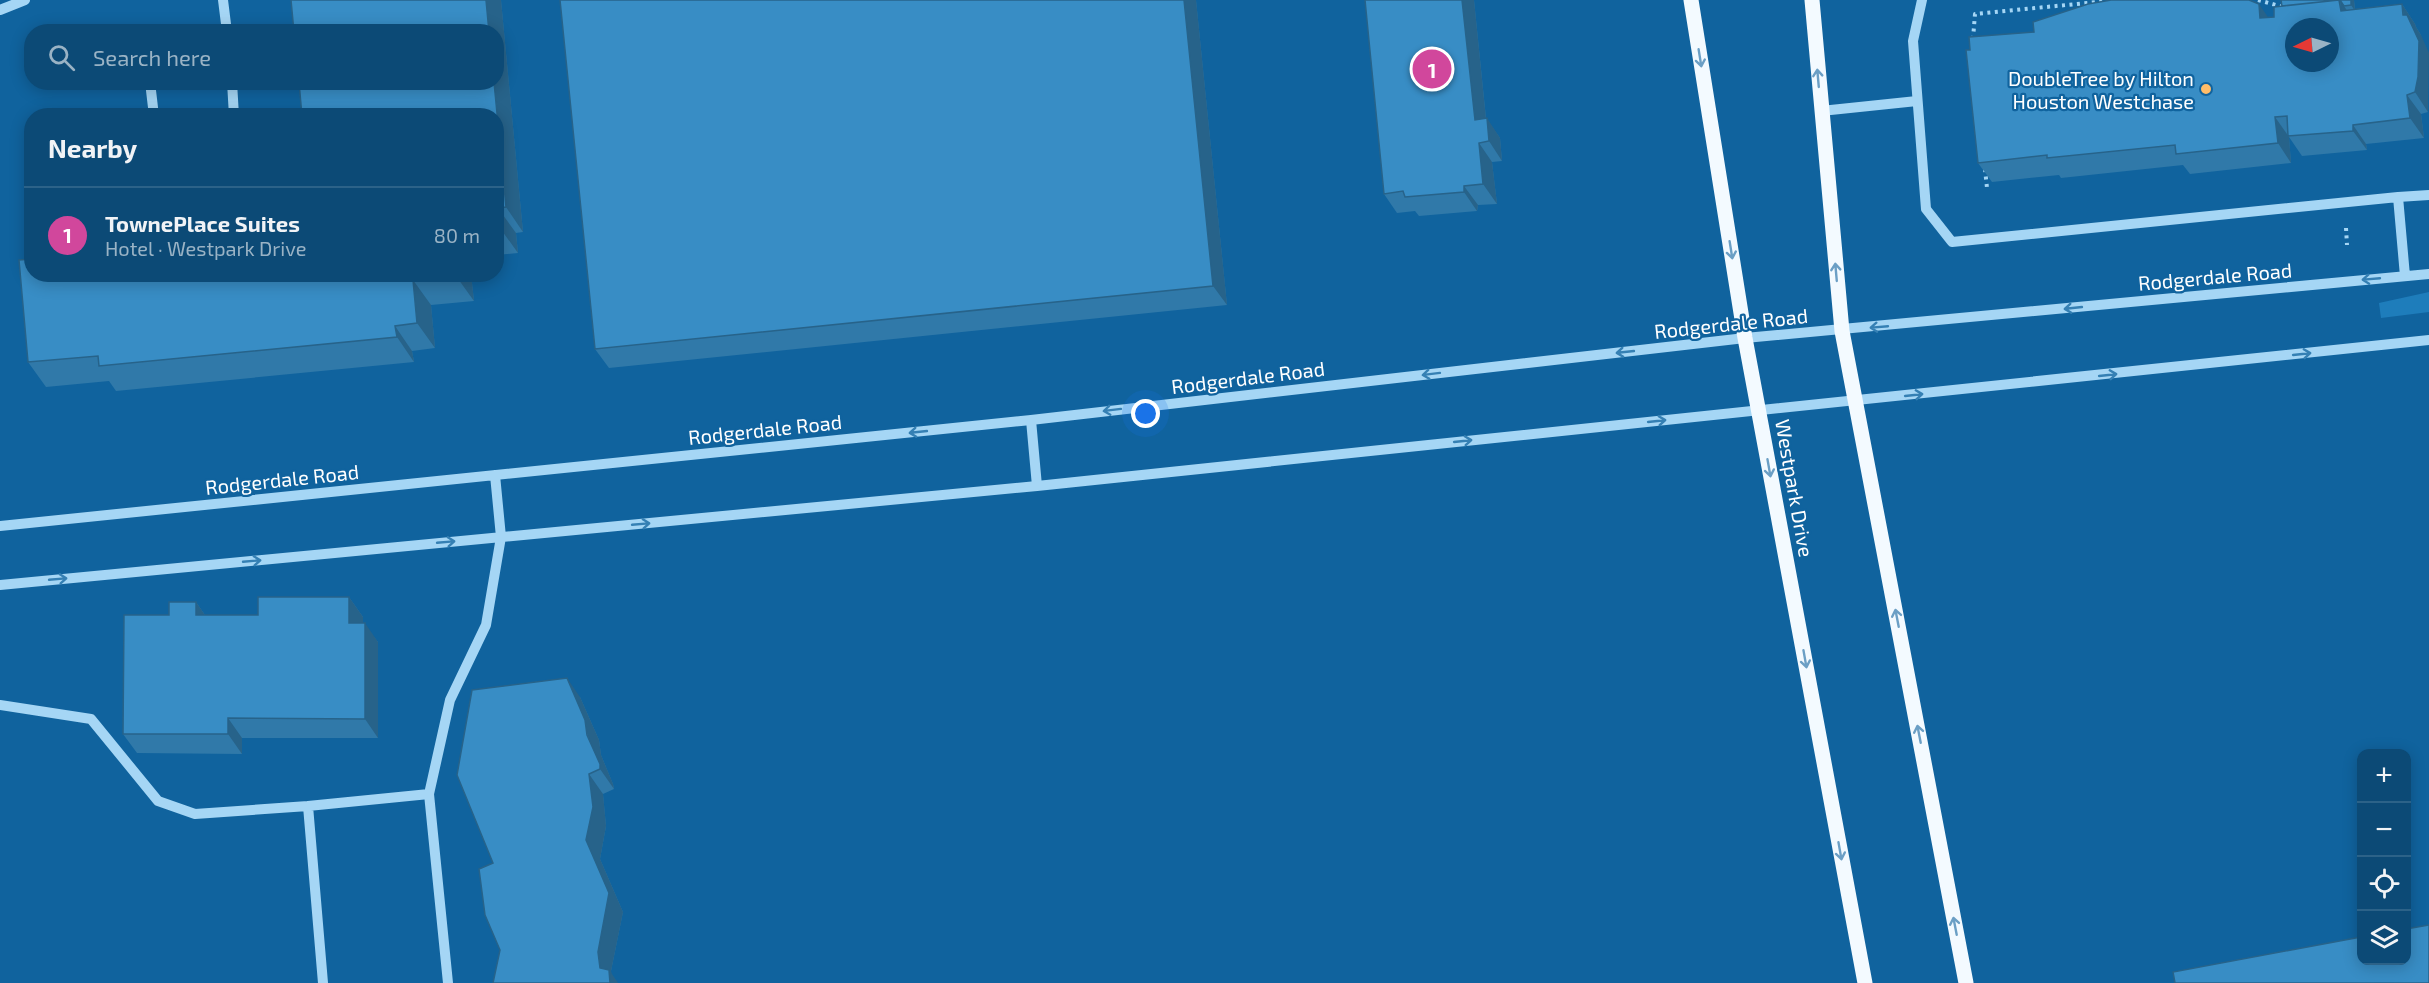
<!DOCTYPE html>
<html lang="en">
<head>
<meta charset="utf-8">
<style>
	:root { --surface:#0c4a76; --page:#1a547e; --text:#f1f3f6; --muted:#9ab3c5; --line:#2c6288; --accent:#8abfa5 }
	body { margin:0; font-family:"Exo 2",sans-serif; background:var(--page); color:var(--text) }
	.controls { position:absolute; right:18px; bottom:18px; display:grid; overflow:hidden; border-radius:12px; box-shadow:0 3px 15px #0003 }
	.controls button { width:54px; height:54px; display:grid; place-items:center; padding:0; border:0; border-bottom:2px solid var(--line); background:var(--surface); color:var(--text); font:30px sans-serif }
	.compass { position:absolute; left:2285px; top:18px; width:54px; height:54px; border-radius:50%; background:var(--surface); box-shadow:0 3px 15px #0003; rotate:265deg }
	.you { position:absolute; left:1146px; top:414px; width:21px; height:21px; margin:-15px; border:4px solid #fff; border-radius:50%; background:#1a73e8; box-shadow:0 0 0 9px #1a73e833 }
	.badge { display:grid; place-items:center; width:39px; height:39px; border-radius:50%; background:var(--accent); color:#fff; font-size:20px; font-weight:700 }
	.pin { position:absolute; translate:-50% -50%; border:3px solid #fff; box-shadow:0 2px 6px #0006 }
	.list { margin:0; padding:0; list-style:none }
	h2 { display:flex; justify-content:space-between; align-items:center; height:78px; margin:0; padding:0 24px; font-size:26px }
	h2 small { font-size:20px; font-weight:400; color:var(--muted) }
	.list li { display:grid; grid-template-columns:39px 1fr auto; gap:18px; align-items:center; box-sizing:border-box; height:96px; padding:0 24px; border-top:2px solid var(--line) }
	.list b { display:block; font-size:22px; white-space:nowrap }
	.list p { margin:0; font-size:20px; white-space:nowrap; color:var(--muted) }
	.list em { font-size:20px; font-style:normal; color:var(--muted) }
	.icon { flex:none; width:33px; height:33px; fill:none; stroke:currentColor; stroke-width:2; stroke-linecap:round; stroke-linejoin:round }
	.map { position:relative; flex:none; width:2429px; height:983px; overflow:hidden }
	.search { position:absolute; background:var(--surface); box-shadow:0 3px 15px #0003; left:24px; top:24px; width:480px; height:66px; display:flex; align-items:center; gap:15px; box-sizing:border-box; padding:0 21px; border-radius:24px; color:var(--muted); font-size:22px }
	.panel { position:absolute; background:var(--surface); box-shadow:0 3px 15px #0003; left:24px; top:108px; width:480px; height:174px; border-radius:24px }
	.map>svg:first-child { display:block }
</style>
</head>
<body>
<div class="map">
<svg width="2429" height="983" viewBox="0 0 2429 983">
	<rect width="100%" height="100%" fill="#10639e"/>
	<path fill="#1e7dbb" d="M2429,292V312L2381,318L2379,303Z"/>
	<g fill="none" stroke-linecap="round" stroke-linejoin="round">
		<path stroke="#a5d6f5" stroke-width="4" stroke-dasharray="3 4.5" stroke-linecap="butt" d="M2258,0L2283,7
			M1973,39L1975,14L2117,0
			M1985,169L1987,188
			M2346,228L2347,245"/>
		<path stroke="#a5d6f5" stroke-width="10" d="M223,0L227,32
			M1922,0L1913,41L1926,209L1952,242L2398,197L2405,276
			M0,10L25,0
			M150,82L154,116
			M232,82L234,116
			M1821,111L1917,101
			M2398,197L2429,195
			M1031,420L1037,486
			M0,526L1031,420L1745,338L2429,274
			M0,585L1037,486L2429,340
			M0,705L91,719L158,801L195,814L308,806L323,983
			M308,806L429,794
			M448,983L429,794L450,700L486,625L501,537L495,475"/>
		<path stroke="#f3faff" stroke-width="15" d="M1691,0L1745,338L1865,983
			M1812,0L1842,331L1966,983"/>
	</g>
	<path fill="#3079a9" d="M291,0H501L523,232L516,233L518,253L496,255V116Z
		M1196,0L1227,305L609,368L595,349Z
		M1365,0H1474L1486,118L1500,138L1502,161L1492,162L1497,204L1478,205L1477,211L1419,216L1415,211L1397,213L1384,194Z
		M2281,0H2354L2355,9L2402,4L2415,24L2416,27L2421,35L2428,112L2421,114L2424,138L2366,144L2367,150L2302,156L2289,137L2291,163L2190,174L2183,165L2061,178L2059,175L1992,182L1978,163L1970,50L2034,32L2274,17L2282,6Z
		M19,260L471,274L474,301L431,305L435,348L412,351L414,362L116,391L109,381L46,387L28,362Z
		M349,597L363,617V623L378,642V738H242V754L137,753L123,734L169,615L196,602L205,615H258Z
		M580,697L599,740L601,755L613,784L614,789L603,794L606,826L600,859L623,912L611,971L500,950L493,863Z"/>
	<path fill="#27638a" d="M486,0H501L523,232L506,207L494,82H496V32H489Z
		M1184,0H1196L1227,305L1213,286Z
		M1462,0H1474L1488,139L1475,120Z
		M2340,0L2348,12L2341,11Z
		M2351,0H2354L2355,11L2351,5Z
		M2259,4L2272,23L2260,18Z
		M2402,4L2415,24L2416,27L2421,35L2429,53L2428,112L2415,92Z
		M2407,95L2421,114L2424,138L2410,118Z
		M2275,117L2289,137L2291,163L2278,143Z
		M1487,118L1500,138L1502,161L1489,141Z
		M2353,125L2366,144L2367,150L2353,131Z
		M1479,143L1492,162L1497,204L1483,184Z
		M1464,186L1478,205L1477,211L1464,192Z
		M498,208L516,233L518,253L500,228Z
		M456,274H471L474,301L456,276Z
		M413,280L431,305L435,348L417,323Z
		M395,326L412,351L414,362L397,337Z
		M349,597L363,617V643L349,623Z
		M196,602L209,621L196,615Z
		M365,623L378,642V738L365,719Z
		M567,678L580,697L599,740L601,755L613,784L614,789L600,769Z
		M228,718L242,738V754L228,734Z
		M589,774L603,794L606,826L600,859L623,912L611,971L612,974L618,983H610L600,968L586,840Z"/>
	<path fill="#388dc5" stroke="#27638a" stroke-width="1.5" fill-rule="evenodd" d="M291,0H486L489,32H294Z
		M560,0H1184L1213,286L595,349Z
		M1365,0H1462L1475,120L1487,118L1489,141L1479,143L1483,184L1464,186V192L1405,197L1403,191L1384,194Z
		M2111,0H2249L2259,4L2260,18L2274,17V7L2339,0L2341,11L2402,4L2403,15H2407L2419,41L2418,77L2415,92L2407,95L2410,118L2353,125V131L2288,136L2287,116L2275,117L2278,143L2176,154L2175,145L2047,158V155L1978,163L1966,50H1970L1969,37L2034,32L2033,22L2088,4ZM2294,27H2330V63H2294Z
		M2281,0H2339L2282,6Z
		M2340,0H2351V5L2344,6Z
		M299,82H494L506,207L498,208L500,228H496V116H302Z
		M32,259V274H456V276L413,280L417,323L395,326L397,337L99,366L98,356L28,362L19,260Z
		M258,597H349V623H365V719L228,718V734H123L124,615H169V602H196V615H258Z
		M567,678L585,720L587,735L600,764V769L589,774L593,807L586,840L609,893L598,952L600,968L609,970L610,983H493L500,950L485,915L479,869L493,863L457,775L472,690Z
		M2429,925V983H2175L2173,972L2361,937V960H2406V929Z"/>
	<defs><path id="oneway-shaft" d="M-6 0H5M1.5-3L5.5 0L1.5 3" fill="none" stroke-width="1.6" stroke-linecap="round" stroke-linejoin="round" transform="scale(1.5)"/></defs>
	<g stroke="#6b9fc5">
		<use href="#oneway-shaft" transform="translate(1700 58) rotate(81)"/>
		<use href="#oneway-shaft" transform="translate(1818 78) rotate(-95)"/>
		<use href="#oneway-shaft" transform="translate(1731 250) rotate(81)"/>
		<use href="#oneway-shaft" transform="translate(1836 272) rotate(-95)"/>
		<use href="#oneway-shaft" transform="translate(1769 468) rotate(80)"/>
		<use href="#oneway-shaft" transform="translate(1897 618) rotate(-101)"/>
		<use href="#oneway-shaft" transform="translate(1805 659) rotate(80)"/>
		<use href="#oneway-shaft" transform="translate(1919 734) rotate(-101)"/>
		<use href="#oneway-shaft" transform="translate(1840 851) rotate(80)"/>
		<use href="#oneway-shaft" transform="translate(1955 926) rotate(-101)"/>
	</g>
	<g stroke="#3580b4">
		<use href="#oneway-shaft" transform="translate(2371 279) rotate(175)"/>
		<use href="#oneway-shaft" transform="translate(2073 308) rotate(174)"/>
		<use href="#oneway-shaft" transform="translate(1879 327) rotate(175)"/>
		<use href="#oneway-shaft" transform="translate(1625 352) rotate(174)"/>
		<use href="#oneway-shaft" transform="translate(2302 354) rotate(-6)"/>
		<use href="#oneway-shaft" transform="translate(1431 374) rotate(173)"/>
		<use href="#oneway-shaft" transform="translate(2108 375) rotate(-6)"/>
		<use href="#oneway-shaft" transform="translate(1914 395) rotate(-6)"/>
		<use href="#oneway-shaft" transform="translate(1112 410) rotate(173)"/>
		<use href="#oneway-shaft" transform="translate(1657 421) rotate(-6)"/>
		<use href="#oneway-shaft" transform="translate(918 432) rotate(174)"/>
		<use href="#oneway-shaft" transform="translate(1463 441) rotate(-6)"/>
		<use href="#oneway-shaft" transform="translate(641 524) rotate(-5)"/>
		<use href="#oneway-shaft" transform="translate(446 542) rotate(-5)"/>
		<use href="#oneway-shaft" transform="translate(252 561) rotate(-5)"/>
		<use href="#oneway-shaft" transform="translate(58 579) rotate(-5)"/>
	</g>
	<circle fill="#ffbd69" stroke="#10639e" stroke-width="2" cx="2206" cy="89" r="6"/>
	<g text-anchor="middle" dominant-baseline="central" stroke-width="4.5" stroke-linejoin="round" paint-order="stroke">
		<g font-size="20" fill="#fff" stroke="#10639e" text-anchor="end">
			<text x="2194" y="78">DoubleTree by Hilton<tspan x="2194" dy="23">Houston Westchase</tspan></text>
		</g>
		<g font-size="20" fill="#fff" stroke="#10639e">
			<text transform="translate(2215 276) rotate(-5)">Rodgerdale Road</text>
			<text transform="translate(1731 323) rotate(-6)">Rodgerdale Road</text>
			<text transform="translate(1248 377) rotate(-7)">Rodgerdale Road</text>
			<text transform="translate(765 429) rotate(-6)">Rodgerdale Road</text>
			<text transform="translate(282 479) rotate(-6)">Rodgerdale Road</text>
			<text transform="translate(1795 488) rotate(80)">Westpark Drive</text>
		</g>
	</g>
</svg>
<div class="controls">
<button>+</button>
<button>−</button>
<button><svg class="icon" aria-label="locate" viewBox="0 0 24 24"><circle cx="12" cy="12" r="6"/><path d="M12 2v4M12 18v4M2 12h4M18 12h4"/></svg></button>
<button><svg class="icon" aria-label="layers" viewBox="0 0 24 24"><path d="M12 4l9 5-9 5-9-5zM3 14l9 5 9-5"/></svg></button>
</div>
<svg class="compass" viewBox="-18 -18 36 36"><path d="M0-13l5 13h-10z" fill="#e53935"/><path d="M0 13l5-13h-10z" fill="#9ab3c5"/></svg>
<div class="you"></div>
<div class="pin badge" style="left:1432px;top:69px;background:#d1479c">1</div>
<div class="search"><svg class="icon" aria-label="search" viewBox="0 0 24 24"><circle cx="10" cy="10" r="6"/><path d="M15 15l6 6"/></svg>Search here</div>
<section class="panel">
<h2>Nearby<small></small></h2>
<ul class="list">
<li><span class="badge" style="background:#d1479c">1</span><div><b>TownePlace Suites</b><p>Hotel · Westpark Drive</p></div><em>80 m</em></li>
</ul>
</section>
</div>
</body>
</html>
